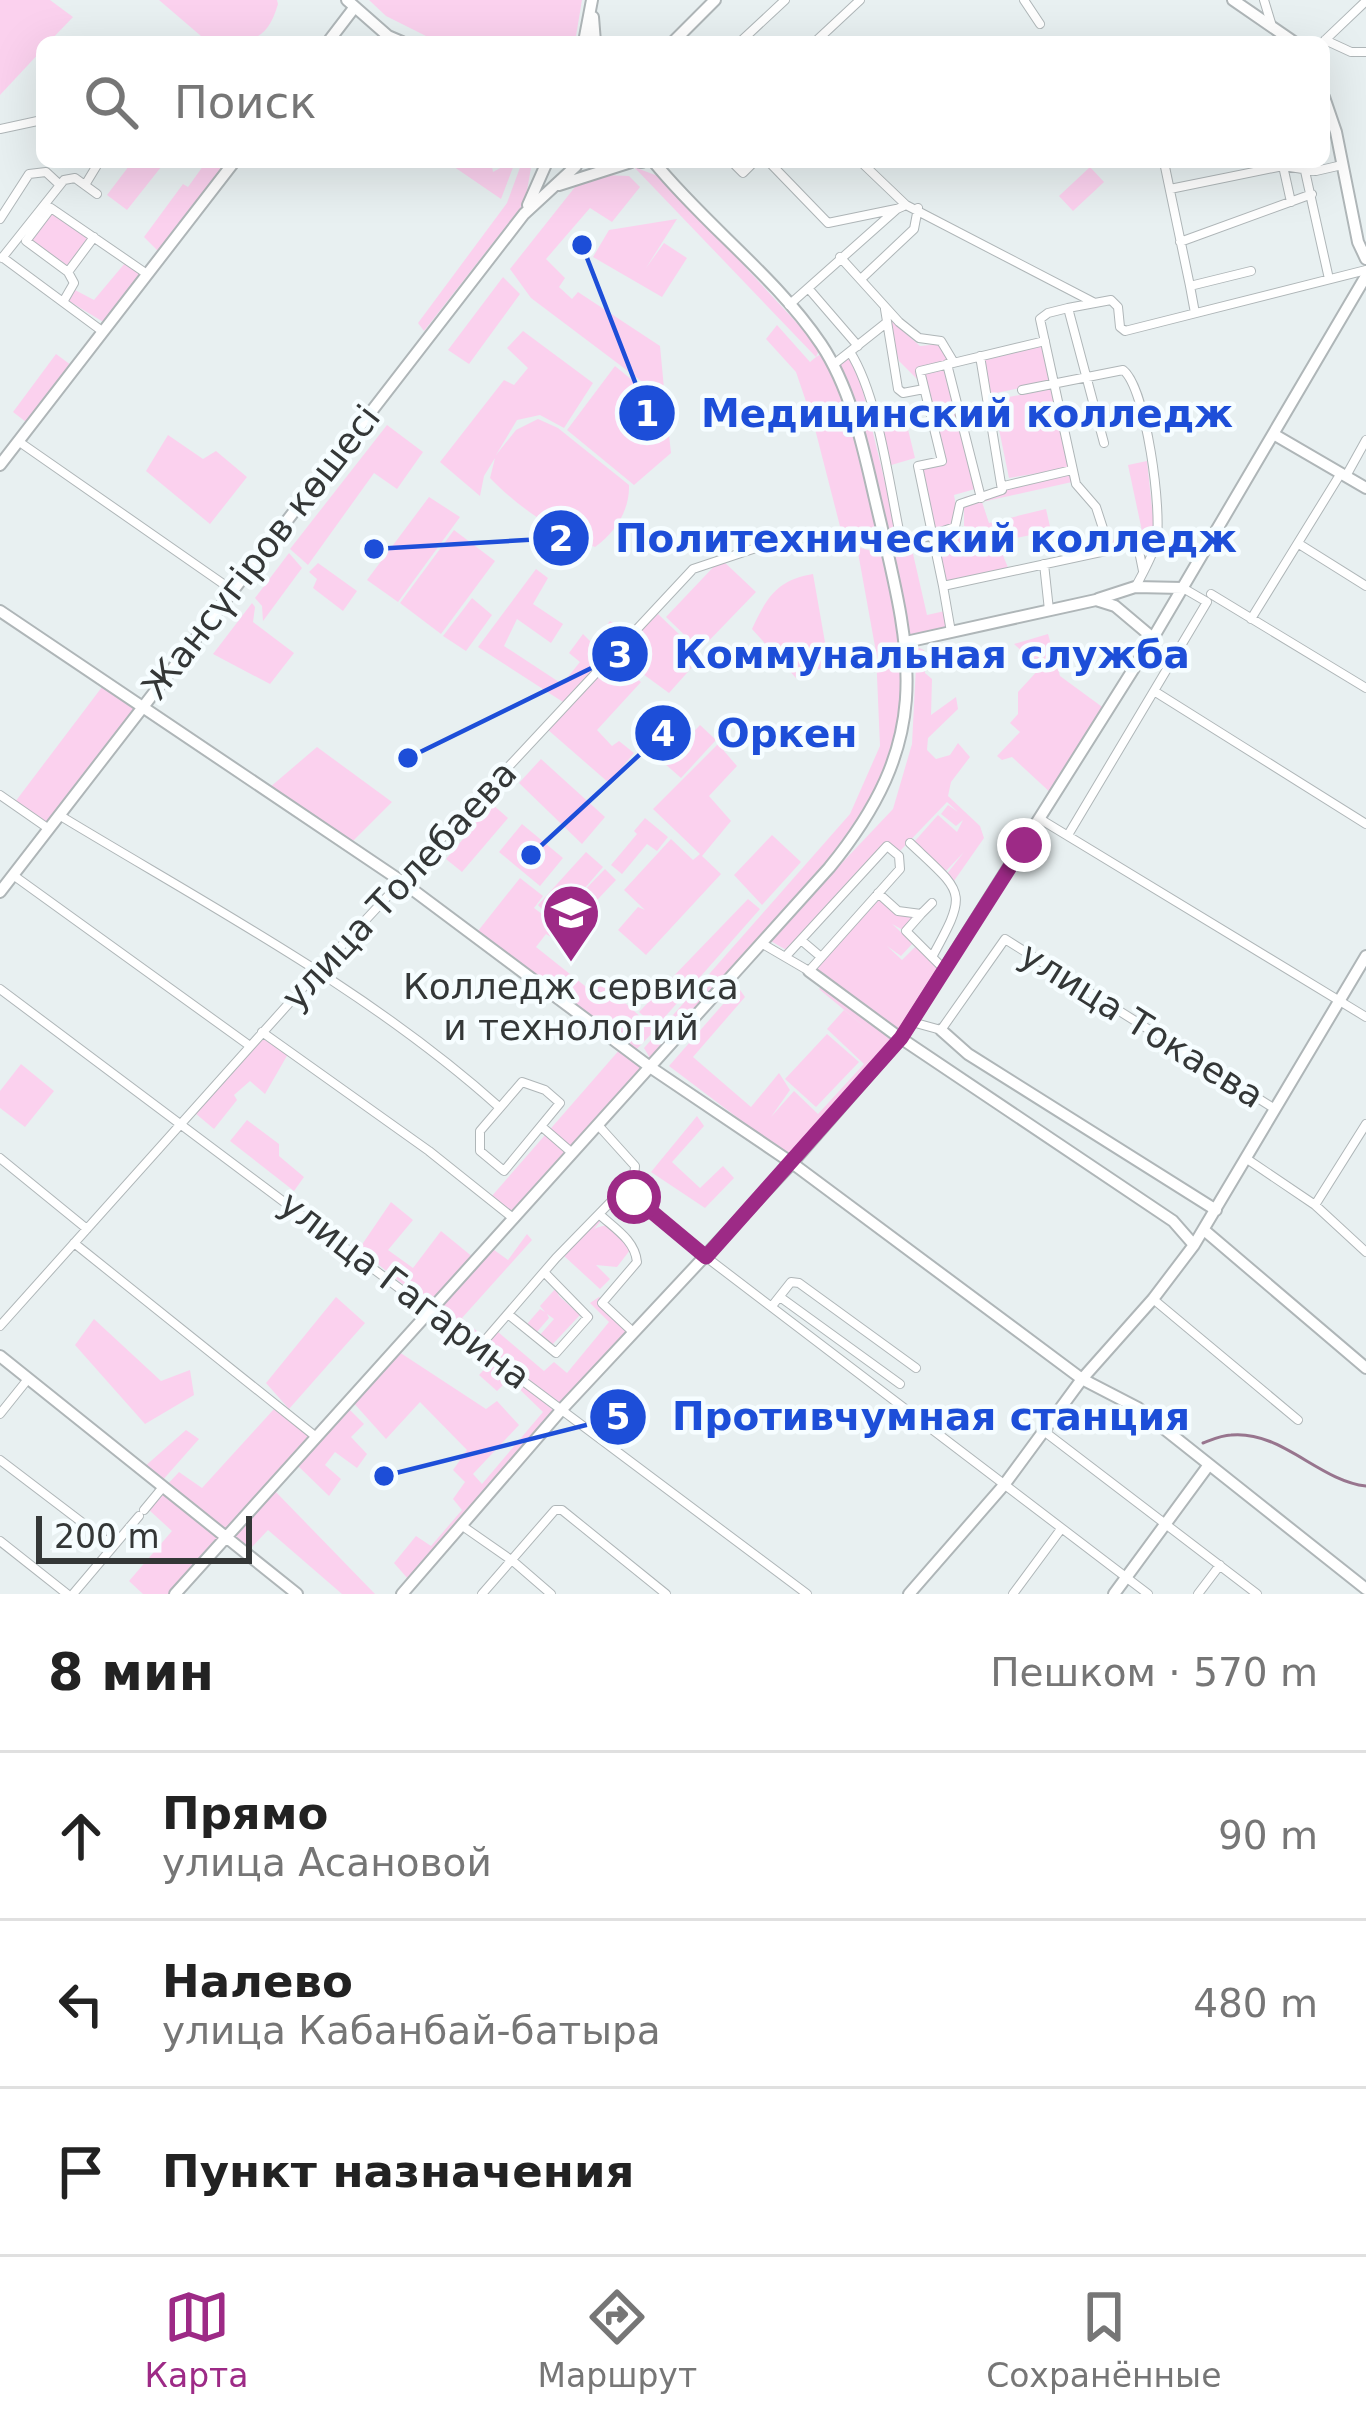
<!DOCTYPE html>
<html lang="ru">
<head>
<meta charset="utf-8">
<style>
	:root { --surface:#fff; --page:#f2f2f2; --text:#222; --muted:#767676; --line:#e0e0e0; --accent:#9d2a86 }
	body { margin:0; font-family:"DejaVu Sans",sans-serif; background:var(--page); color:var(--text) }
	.scale { position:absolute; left:36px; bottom:30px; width:216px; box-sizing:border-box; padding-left:12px; border:6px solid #343737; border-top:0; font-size:33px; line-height:42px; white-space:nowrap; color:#343737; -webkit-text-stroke:9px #f6fdff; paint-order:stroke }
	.stop { position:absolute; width:36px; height:36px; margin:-27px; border:9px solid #9d2a86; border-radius:50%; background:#fff }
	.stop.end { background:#9d2a86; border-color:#fff; box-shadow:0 3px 12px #0008 }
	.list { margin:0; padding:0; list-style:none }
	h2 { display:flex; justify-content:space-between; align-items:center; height:156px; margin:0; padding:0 48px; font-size:51px }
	h2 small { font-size:39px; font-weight:400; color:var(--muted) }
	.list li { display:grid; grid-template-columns:78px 1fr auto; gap:36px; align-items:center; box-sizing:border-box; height:168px; padding:0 48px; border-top:3px solid var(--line) }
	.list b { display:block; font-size:45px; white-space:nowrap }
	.list p { margin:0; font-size:39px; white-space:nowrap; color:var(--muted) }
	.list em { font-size:39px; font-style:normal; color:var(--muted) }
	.icon { flex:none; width:66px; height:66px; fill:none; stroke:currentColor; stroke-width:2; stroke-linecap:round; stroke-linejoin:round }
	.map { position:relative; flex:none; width:1366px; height:1594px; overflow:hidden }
	.search { position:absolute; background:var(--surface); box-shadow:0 12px 48px #0002; left:36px; right:36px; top:36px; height:132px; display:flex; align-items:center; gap:30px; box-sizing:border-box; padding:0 42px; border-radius:18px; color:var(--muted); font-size:45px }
	.sheet { height:660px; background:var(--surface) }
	nav { display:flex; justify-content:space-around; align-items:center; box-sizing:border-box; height:168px; border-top:3px solid var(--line); background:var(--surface); font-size:33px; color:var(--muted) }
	nav a { display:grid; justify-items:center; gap:6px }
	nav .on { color:var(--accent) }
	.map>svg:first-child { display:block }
</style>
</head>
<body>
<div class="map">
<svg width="1366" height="1594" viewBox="0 0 1366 1594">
	<rect width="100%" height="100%" fill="#e8f0f1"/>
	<path fill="#fbd1ee" d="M0,0H50L73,17L49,42H42V50L0,95Z
		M159,0H277L278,4C266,46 246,42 208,42Z
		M369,0H582L575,42H438L386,16Z
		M132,162H165L127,210L107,195Z
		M206,162H228L158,251L144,237L183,184L188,187Z
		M447,162H491L493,172L504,166L503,162H515L501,199Z
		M522,162H532L525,202L424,331L418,323L507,203Z
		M634,167L663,178L820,348L816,357L823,353L842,392L881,546L843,538L814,425L796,372L766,339L777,325L810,362L816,357Z
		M1090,167L1104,182L1073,211L1059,196Z
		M603,175L629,176L640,187L612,222L590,208L546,259L565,278L559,287L572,299L578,292L660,346L665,399L531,298L510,269L575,187Z
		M53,212L90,238L68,266L31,240Z
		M677,219L646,268L664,243L687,258L662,297L593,257L609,230Z
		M125,263L142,274L105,323L67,300L75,290L94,300Z
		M503,277L520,294L469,364L448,350Z
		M886,316L920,346L940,344L950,361L918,369L921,383L899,361Z
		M523,331L593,383L564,428L540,415L517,420L496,455L516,430L538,419L558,428L629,485C630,510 615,533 595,547C556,533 518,507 490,478L495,458L484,476L480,496L440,462L504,380L514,385L528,368L507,348Z
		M1043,345L1049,382L991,394L983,358Z
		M56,354L71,365L26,422L13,412Z
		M850,356L857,367L900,544L889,546L835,366Z
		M615,366L666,408L671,453L634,485L567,430Z
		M946,366L975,489L954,495L960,529L933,535L920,467L942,462L921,371Z
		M1051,389L1069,468L1009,478L993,400Z
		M903,409L915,458L888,466L882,420Z
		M387,425L423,452L397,489L374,473L308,565L290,549Z
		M168,435L203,459L216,451L247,477L210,524L146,471Z
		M1147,461L1155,536L1113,546V540L1142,531L1128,465Z
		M1071,475L1072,482L982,502L989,523L1046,509L1051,531L1001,541L992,528L990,543L964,526V497Z
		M429,497L460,517L398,602L367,580Z
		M454,530L495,561L441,634L400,603Z
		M962,533L986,550L999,546L1009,570L946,583L935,538Z
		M911,545L927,615L945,611L948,631L908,640L889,551Z
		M857,547L883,554L904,646L898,729L878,792L835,860L651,1060L644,1048L850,814L880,746L876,652Z
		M289,553L302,568L263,621L262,606L255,598Z
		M721,559L756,592L700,650L666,617Z
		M318,563L357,591L343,611L313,588L317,579L309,572Z
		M536,569L548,578L533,604L563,624L551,643L517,619L504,646L562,684L580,662L569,653L583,634L593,644L610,621L630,633L563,702L478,647Z
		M813,574L829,665L796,678L752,629C767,597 777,580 813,574Z
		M472,598L492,615L466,651L443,636Z
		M252,603L255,607L253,622L294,653L270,684L213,654Z
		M658,614L702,656L669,693L617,655Z
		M1048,634L1060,676L1105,709L1052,794L1012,757L1002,760L997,756L1020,732L1010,723L1018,714V692L1040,668L1014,644Z
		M917,647L924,650L925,673L932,679L931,715L956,697L958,709L928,738L927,750L936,759L950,755L958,743L970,757L951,782L948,796L980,826L984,838L954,881L946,875L964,852L945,872L914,842L938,815L957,832L963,820L956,826L941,814L948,805L958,812L947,802L900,851L888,843L788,951L769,940L893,809L912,744Z
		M611,661L641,682L597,730L612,746L619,741L634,753L609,783L547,729Z
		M102,687L134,709L48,823L15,802Z
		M700,725L716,740L681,778L664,763Z
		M718,744L737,766L709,796L731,821L702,856L721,874L646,955L618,930L638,907L645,910L624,890L671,839L693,860L700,854L653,809Z
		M317,747L392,802L351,843L269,788Z
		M541,759L605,817L582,844L519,783Z
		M492,804L508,818L462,872L446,859L469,832L464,827L467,824L474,826L466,818L476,806L485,813Z
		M645,818L668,837L657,851L647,844L622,874L611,865L637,834L634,831Z
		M522,824L563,858L540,886L499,852Z
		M772,835L801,862L762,905L734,875Z
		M586,852L603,867L573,902L605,869L616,880L582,916L570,904L564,910L570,907L582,919L561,943L546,934L536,947L590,990L602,982L655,1030L634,1052L478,931L520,878L543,896L534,908L554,923L538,905Z
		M748,899L760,909L656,1027L639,1012Z
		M880,899L897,913L915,917L903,930L892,924L913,943L901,956L887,946L902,960L916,946L942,970L900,1034L812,970Z
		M823,985L896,1040L791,1158L669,1066L738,987L745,997L693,1057L751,1107L779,1073L790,1090L771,1117L794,1091L818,1114L864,1064L827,1029L844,1010L883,1042L819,989Z
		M827,1034L859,1062L816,1107L785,1079Z
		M263,1036L288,1054L265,1094L250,1081L234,1095L237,1100L214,1129L195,1113Z
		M621,1048L644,1067L512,1213L491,1197Z
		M21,1064L54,1091L25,1127L0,1108V1091Z
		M697,1116L704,1126L672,1162L700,1188L723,1166L734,1178L705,1208L651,1172Z
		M247,1120L279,1144V1156L304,1177L294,1191L230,1141Z
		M391,1202L413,1220L388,1250L413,1268L441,1231L474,1258L430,1306L359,1249Z
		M598,1209L605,1216L594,1229C615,1220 627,1228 630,1250L617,1267L596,1265L610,1279L600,1289L563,1255L566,1242Z
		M527,1234L532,1240L462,1318L479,1333L472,1340L434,1311L490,1247L508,1260Z
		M556,1288L559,1296L580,1315L550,1347L539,1336L554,1319L547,1314L549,1318L536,1333L527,1324L540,1309L545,1312L540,1306Z
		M336,1297L365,1323L289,1409L266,1383Z
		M599,1297L635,1328L563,1405L478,1342L491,1326L544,1371L554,1362L567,1373L609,1322L590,1303Z
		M94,1319L161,1381L190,1370L194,1395L145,1424L75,1345Z
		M396,1350L486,1409L497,1401L519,1425L473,1474L482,1484L543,1412L509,1379L497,1391L479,1375L493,1360L553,1410L409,1580L394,1563L416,1536L431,1546L462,1510L453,1499L465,1482L453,1470L467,1450L420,1402L386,1439L351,1400Z
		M346,1406L364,1424L351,1437L367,1454L357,1468L335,1452L325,1465L341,1479L329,1496L295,1463Z
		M274,1409L310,1436L222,1532L166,1486L179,1472L202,1488Z
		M186,1430L199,1439L161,1482L143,1468Z
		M273,1489L375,1594H342L268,1530L249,1550L229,1536Z
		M164,1492L218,1538L169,1594H143L129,1581L172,1531L148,1509Z"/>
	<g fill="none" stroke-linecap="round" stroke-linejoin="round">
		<path stroke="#98758e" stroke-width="3" d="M1203,1443C1211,1440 1222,1435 1231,1435C1281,1430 1319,1481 1366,1486"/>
		<g stroke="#afb6b8" stroke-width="10">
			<path id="street" d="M1024,0L1040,24
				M1264,0L1271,23
				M1325,40L1351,52H1366
				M740,42L785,0
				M815,42L860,0
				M1323,42L1366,1
				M0,129L42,120
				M732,162L743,173L754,162
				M769,162L828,223L896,209
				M861,162L906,205
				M1164,162L1190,286L1251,271
				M1303,162L1329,279
				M1283,166L1291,202
				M85,185L99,162
				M1170,189L1283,166L1316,171L1342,165
				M0,219L29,174L46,172L60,185
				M94,237L68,272L26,241L51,208L147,274
				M1180,242L1312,194
				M2,257L102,331
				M840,257L899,322L919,338L941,341L953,361
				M2,258L64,180L75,178L97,194
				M861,279L914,229L918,208
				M1190,286L1195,313
				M808,288L858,346
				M63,302L74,283L68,272
				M789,305L897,209L906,205L1093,302
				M1068,308L1111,300L1118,307L1120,327L1125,331L1366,270
				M885,309L898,389L903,393L924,389
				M850,352C879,397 890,491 902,545
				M947,364L981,498
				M833,365L886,323
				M1022,390L1123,370C1146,387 1163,514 1156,543C1152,557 1143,573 1136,586
				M18,441L232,590
				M1104,443L1068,308L1048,313L1040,319L1076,484L1096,507L1110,550
				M1346,476L1366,440
				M1004,486L1072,470
				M1299,544L1366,586
				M887,550L955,527L960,504L1002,490L980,356
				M1044,564L1049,610
				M943,586L918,466L942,461L920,371L1045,341
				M1211,594L1366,688
				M1251,619L1341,473
				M951,632L943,586L1129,546L1139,551L1143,571
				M1154,691L1366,824
				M0,795L49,829
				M59,815C209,906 369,990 499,1107
				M1040,819L1366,1017
				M1068,835L1207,602L1183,588
				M910,843C964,894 969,890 932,957
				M13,875L250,1046
				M878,893L898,911L921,914L906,931L945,970
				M921,914L932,903
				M801,940L821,957
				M761,943L809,971L900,869L899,856L887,846L786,956
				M0,989L807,1594
				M912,1022L941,1030L1005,939L1275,1109
				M262,1032L429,1151L513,1218
				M522,1082L545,1090L560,1103L504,1171L480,1151V1131Z
				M541,1126L571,1152
				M0,1158L87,1229
				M1247,1159L1315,1205L1366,1252
				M634,1197L706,1257L1148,1594
				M1315,1205L1366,1124
				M599,1214C614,1228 635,1240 637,1262L602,1303L633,1332
				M74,1243L315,1436
				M780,1297L900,1384
				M1153,1299L1298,1420
				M772,1306L791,1282L799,1283L916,1368
				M508,1314L556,1353L588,1317L544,1272
				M0,1326L317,972L693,569L756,548L852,547
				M480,1346L556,1258L634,1178L635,1166L598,1125
				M0,1414L28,1379
				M1045,1432L1257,1594
				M0,1460L113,1546
				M144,1510L163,1487
				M461,1525L514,1562L551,1594
				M0,1541L67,1594
				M73,1594L139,1516
				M482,1594L555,1510H562L666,1594
				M1013,1594L1061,1529
				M1198,1594L1220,1565"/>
		</g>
		<g stroke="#afb6b8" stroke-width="14">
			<path id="secondary" d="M347,0L388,36L402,42
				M1233,0L1294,42
				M593,17L595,42
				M328,42L354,8
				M584,42L592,0
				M673,42L715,0
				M1324,97L1336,132L1358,242L1366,259
				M640,162H642
				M559,185L631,162
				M528,205L547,162
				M1275,435L1366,488
				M0,465L234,162
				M1098,599L1135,587L1183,588
				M0,611L401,881L650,1067L792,1163L1082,1379L1138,1408L1366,1589
				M906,642L1096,600L1115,606L1153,638
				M0,892L524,214L576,166
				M809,971L896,1035L1173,1221L1194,1245
				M941,1030L968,1054L1216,1210
				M1204,1230L1366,1368
				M0,1356L297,1594
				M175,1594L829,868C938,735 911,653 875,499C863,447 851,389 821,344C775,276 705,225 654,162
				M402,1594L563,1408L792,1163L901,1038L1153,638L1366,276
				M909,1594L1004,1485L1082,1379L1153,1299L1194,1245L1366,956
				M1114,1594L1208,1466"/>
		</g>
		<use href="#street" stroke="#fff" stroke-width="8"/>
		<use href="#secondary" stroke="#fff" stroke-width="10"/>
	</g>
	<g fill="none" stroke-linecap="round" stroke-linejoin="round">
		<path stroke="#9d2a86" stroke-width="15" d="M634,1197L706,1257L901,1038L1024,845"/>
	</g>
	<defs>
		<g id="university-pin" transform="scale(3)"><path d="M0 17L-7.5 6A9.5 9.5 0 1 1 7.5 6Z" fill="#9d2a86" stroke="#f6fdff"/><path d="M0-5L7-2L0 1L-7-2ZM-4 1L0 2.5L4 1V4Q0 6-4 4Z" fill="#fff"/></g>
	</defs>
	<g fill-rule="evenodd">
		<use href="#university-pin" x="571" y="913"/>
	</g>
	<g text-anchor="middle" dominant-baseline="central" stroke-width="9" stroke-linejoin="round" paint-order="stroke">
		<g font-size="36" fill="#343737" stroke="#f6fdff">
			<text transform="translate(261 552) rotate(-52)">Жансүгіров көшесі</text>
			<text transform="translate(399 885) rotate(-47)">улица Толебаева</text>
			<text transform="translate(1142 1025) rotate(32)">улица Токаева</text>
			<text transform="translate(405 1290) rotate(37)">улица Гагарина</text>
		</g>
		<g font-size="36" fill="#343737" stroke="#f6fdff">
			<text x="571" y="986">Колледж сервиса<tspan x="571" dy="41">и технологий</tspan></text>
		</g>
	</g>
	<path fill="none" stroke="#1d4ed8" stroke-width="4.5" d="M582 245L647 413M374 549L561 538M408 758L620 654M531 855L663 733M384 1476L618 1417"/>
	<g fill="#1d4ed8" stroke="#f6fdff" stroke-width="4.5">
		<circle cx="582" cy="245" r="12"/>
		<circle cx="374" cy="549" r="12"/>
		<circle cx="408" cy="758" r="12"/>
		<circle cx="531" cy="855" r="12"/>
		<circle cx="384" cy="1476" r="12"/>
		<circle cx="647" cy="413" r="30"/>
		<circle cx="561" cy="538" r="30"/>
		<circle cx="620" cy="654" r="30"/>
		<circle cx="663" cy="733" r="30"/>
		<circle cx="618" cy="1417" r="30"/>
	</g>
	<g font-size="36" text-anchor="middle" font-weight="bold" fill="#fff">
		<text x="647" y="426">1</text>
		<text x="561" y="551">2</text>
		<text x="620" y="667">3</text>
		<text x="663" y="746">4</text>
		<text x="618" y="1429">5</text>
	</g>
	<g font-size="39" text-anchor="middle" font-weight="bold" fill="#1d4ed8" stroke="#f6fdff" stroke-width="9" stroke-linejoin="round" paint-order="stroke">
		<text x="967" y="427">Медицинский колледж</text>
		<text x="926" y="552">Политехнический колледж</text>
		<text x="932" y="668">Коммунальная служба</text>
		<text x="787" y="747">Оркен</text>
		<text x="931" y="1430">Противчумная станция</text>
	</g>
</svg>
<div class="scale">200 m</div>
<div class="stop" style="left:634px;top:1197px"></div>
<div class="stop end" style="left:1024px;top:845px"></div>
<div class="search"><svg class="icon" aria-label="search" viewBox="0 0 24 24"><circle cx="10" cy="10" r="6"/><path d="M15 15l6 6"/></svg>Поиск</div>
</div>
<section class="sheet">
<h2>8 мин<small>Пешком · 570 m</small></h2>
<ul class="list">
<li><svg class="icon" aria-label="ahead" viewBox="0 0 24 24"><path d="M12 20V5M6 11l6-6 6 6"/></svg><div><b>Прямо</b><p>улица Асановой</p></div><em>90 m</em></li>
<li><svg class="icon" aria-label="left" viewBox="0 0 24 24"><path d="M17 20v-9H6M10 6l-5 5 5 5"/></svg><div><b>Налево</b><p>улица Кабанбай-батыра</p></div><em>480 m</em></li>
<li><svg class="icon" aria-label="arrive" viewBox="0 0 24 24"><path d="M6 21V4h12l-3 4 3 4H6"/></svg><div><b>Пункт назначения</b></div></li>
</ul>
</section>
<nav>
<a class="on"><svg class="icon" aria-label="map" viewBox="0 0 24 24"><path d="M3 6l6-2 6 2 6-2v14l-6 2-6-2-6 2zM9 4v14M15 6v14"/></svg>Карта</a>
<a><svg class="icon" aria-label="directions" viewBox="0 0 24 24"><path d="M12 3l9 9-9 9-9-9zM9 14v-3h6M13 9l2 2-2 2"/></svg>Маршрут</a>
<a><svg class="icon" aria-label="saved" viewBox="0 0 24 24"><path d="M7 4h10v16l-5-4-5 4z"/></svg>Сохранённые</a>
</nav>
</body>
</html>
